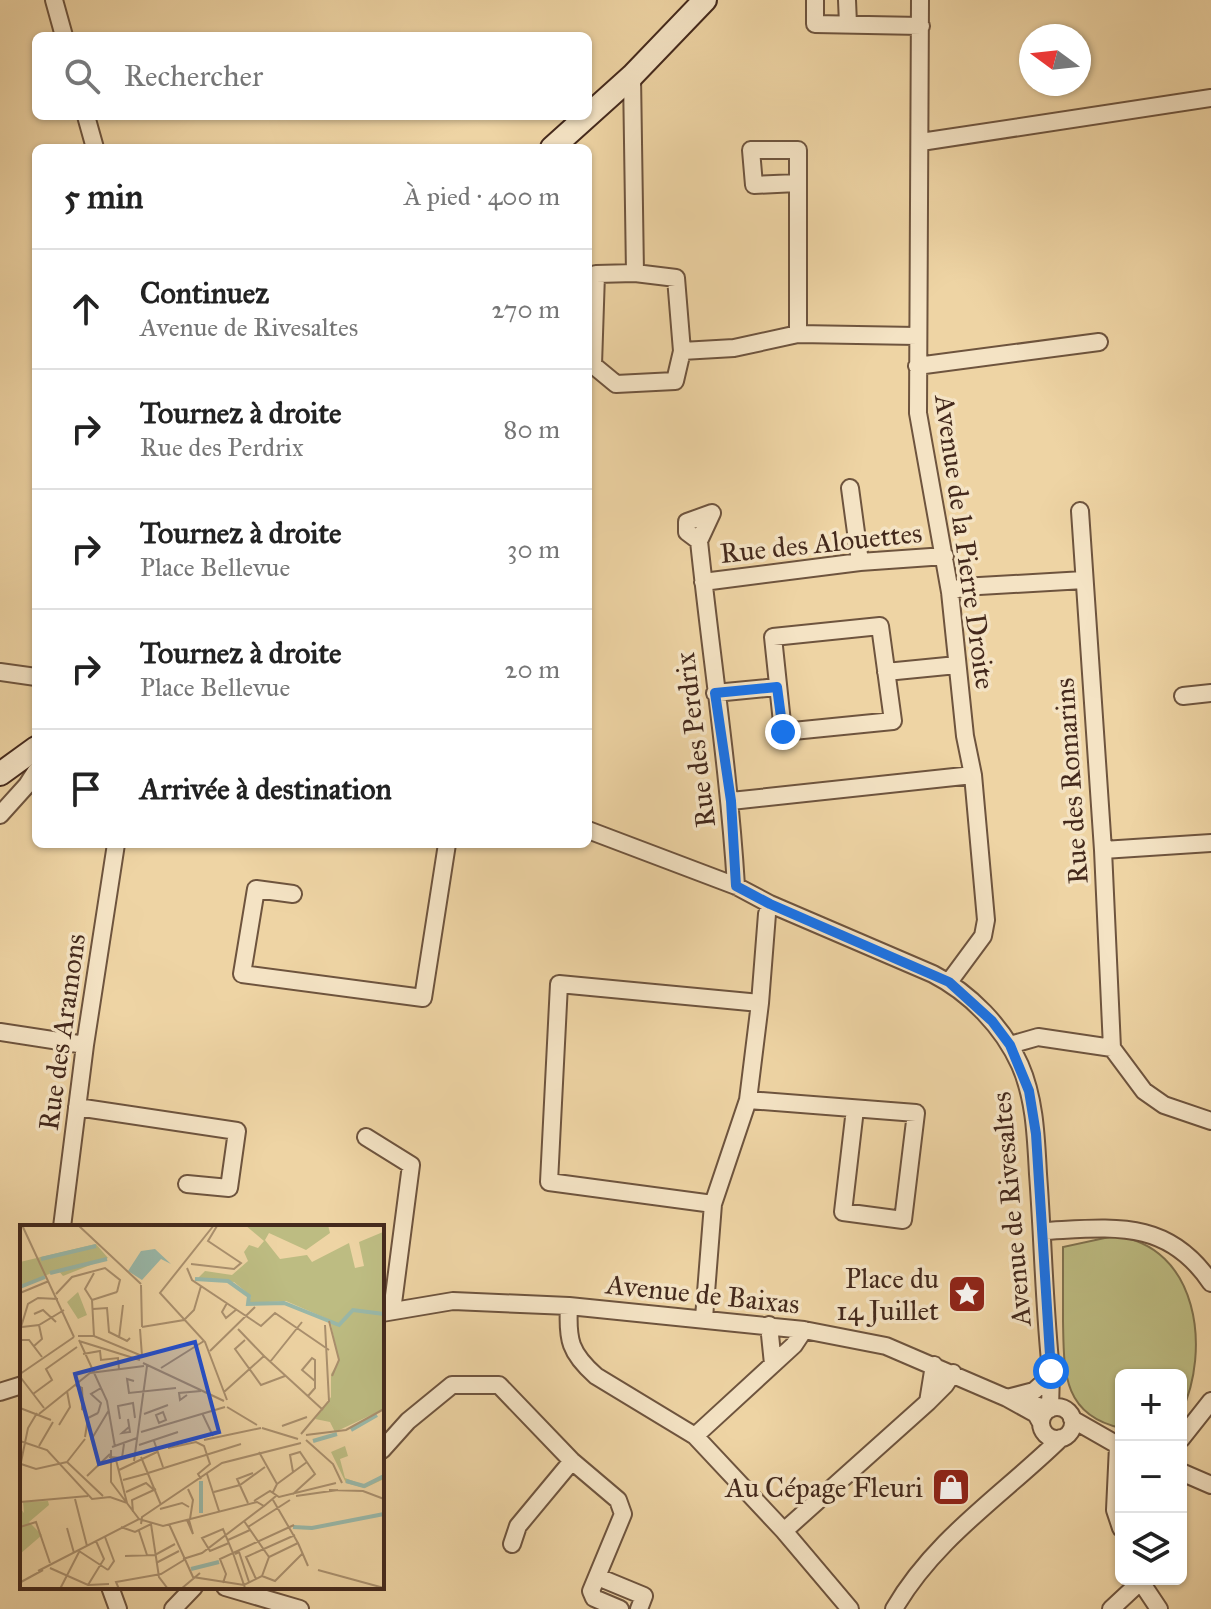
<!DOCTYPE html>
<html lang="fr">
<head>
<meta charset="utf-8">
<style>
	:root { --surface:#fff; --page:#f2f2f2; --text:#222; --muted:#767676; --line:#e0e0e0 }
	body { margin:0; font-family:"IM FELL Great Primer",serif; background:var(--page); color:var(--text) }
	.controls { position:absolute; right:24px; bottom:24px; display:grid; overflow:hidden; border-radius:12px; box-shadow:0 2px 6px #0004 }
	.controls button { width:72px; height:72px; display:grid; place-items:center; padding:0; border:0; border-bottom:2px solid var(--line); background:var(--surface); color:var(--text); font:40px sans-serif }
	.compass { position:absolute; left:1019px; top:24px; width:72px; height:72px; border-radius:50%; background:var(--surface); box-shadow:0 2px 6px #0004; rotate:285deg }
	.stop { position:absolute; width:24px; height:24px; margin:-18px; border:6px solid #1a73e8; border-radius:50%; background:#fff }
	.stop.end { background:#1a73e8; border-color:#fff; box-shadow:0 2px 8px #0008 }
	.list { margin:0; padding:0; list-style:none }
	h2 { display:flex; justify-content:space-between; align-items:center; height:104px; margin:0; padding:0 32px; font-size:34px }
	h2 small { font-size:26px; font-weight:400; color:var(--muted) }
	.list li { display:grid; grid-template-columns:52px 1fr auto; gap:24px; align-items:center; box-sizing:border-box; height:120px; padding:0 32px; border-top:2px solid var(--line) }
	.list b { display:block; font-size:30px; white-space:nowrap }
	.list p { margin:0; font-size:26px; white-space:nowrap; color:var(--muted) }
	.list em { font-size:26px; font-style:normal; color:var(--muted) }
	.icon { flex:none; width:44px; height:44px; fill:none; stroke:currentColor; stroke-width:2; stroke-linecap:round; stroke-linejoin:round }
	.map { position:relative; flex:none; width:1211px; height:1609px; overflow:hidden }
	.search { position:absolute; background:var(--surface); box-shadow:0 2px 6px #0004; left:32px; top:32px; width:560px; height:88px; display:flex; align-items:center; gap:20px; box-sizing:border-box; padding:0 28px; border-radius:12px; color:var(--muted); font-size:30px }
	.panel { position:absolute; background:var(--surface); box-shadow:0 2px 6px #0004; left:32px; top:144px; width:560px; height:704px; border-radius:12px }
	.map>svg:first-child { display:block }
</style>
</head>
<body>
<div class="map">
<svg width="1211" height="1609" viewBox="0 0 1211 1609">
	<rect width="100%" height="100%" fill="#eed4a4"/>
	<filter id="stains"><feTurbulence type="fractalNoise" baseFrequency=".0025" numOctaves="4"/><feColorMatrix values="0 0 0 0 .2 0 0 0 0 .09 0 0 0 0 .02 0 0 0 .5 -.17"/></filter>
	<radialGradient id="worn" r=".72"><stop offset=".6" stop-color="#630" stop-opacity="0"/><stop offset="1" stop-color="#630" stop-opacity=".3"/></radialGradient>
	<path fill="#bdbc82" stroke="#80724f" stroke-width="2" d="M1114,1236C1199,1245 1211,1351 1181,1413V1375H1121V1428C1062,1415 1064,1371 1063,1321C1063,1297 1063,1272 1063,1247Z"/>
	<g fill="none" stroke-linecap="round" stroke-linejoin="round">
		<g stroke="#6e543e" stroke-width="20">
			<path id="street" d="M54,0L64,36
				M815,0V24L921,26
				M847,0L848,24
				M920,0L918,413L950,592L965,736L973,775L986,920L983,936L949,982
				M632,76L635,273
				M86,116L95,148
				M921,142L1211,98
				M797,183L754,185L751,150H798V334
				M635,273L676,278L682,351L675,381L616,384L593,365L596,274Z
				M682,351L734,348L798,334L917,336
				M917,366L1099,342
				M850,488L860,562
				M1080,511L1103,850L1112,1048
				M712,513L699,541L687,532V522Z
				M699,541C711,656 729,771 736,886
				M703,582L860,562L945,556
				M950,592L962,587L1084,580
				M880,626L893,721L783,732L773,637Z
				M0,672L36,677
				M886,672L957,665
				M715,693L777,687
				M1183,696L1211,693
				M731,801L973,775
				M0,815L27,785L36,771
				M588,830L736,886L770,904L933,974C970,993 1003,1027 1020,1065C1035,1099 1036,1138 1038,1174C1043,1239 1044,1305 1051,1371L1050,1409L1007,1398L1036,1414L1041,1423
				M1103,850L1211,843
				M293,894L256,889L242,974L423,998L447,844
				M0,1032L85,1045
				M1010,1045L1038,1037L1112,1048L1144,1091L1164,1105L1211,1121
				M748,1100L916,1113L903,1220L843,1212L855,1109
				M77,1107L237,1131L229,1188L187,1184
				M366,1137L411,1165L392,1311
				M713,1204L549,1182L559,984L760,1003
				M62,1227L85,1045L116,844
				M1042,1231C1110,1228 1167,1217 1211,1283
				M569,1306C567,1340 570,1353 596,1376L695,1436L784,1531L850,1609
				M382,1313L453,1301L569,1306L804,1330L886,1346L1007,1398L1034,1391L1043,1383L1047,1369
				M704,1318L713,1204L748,1100L760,1003L767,914L770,904
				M769,1325L773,1364
				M934,1365L928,1402L945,1385L953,1373
				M0,1392L22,1385
				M1041 1423a16 16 0 1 1 32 0a16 16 0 1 1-32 0Z
				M1072,1419L1121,1447
				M695,1436L794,1345L804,1330
				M1181,1439L1211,1401
				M1118,1446L1115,1510L1121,1528
				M382,1450L408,1421L452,1385H499L572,1461L618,1500L623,1514L591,1591L594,1598L620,1609
				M1181,1472L1211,1485
				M784,1531L928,1402
				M512,1544L518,1526L572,1461
				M598,1577L644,1596L639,1609
				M1139,1579L1159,1609
				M110,1587L118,1609
				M225,1587L300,1609
				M173,1609L194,1587
				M894,1609C935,1538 1004,1494 1061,1438
				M1111,1609L1140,1582"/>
		</g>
		<g stroke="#44291c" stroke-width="26">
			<path id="secondary" d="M552,148L632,76L705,0
				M0,774L36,748"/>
		</g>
		<use href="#street" stroke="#f4e3c4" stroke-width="16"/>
		<use href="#secondary" stroke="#f4e3c4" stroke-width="22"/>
	</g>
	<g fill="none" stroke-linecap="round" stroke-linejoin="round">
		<path stroke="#1a73e8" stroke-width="10" d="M783,732L777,687L715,693L731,801L736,886L770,904L949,982L992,1021L1010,1045L1029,1091L1036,1134L1051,1371"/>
	</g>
	<defs>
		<g id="sight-square" transform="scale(2)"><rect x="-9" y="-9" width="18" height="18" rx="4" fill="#8f2418" stroke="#f4e3c4"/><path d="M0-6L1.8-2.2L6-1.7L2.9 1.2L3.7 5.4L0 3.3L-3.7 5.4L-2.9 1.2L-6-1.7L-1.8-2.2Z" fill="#fff"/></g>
		<g id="shop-square" transform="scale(2)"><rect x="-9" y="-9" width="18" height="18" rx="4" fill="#8f2418" stroke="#f4e3c4"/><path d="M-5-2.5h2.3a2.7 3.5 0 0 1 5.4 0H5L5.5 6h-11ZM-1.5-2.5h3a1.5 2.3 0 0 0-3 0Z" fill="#fff"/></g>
	</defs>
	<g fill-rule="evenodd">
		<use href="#sight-square" x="967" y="1294"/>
		<use href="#shop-square" x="951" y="1487"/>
	</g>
	<g text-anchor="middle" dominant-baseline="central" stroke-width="7" stroke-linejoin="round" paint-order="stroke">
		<g font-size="28" fill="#44291c" stroke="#f4e3c4">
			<text transform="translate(965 542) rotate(82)">Avenue de la Pierre Droite</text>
			<text transform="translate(821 543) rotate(-6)">Rue des Alouettes</text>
			<text transform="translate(695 740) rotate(-97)">Rue des Perdrix</text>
			<text transform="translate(1071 781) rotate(-94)">Rue des Romarins</text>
			<text transform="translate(62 1032) rotate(-82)">Rue des Aramons</text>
			<text transform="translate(1011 1209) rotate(-95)">Avenue de Rivesaltes</text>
			<text transform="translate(703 1294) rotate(6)">Avenue de Baixas</text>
		</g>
		<g font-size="28" fill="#44291c" stroke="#f4e3c4" text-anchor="end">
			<text x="939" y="1278">Place du<tspan x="939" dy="32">14 Juillet</tspan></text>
			<text x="923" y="1487">Au Cépage Fleuri</text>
		</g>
	</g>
	<g transform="translate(20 1225)">
		<rect width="364" height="364" fill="#eed4a4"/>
		<path d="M225,0H308L310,8L286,25L249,8L245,15L260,34L287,30L292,37L329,18L335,43L344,41L339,17L363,7L364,184L315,207L310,197L295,194L311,172V149L319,136L310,95L266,76L229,78L231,71L214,57L178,53L185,46L212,50L228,36L224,27L229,20L238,23L244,16ZM76,19L88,33L43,51L38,45L0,62V37ZM58,67L67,90L58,94L47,77ZM325,221L328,231L320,234L325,253L344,260L364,249V254L345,263L326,258L311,227ZM28,276L29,280L9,297L22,310L0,329V283L4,288L3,277Z" fill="#bdbc82"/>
		<path d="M135,24L151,39L141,34L122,55L108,46L121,26Z" fill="#99b8a9"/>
		<path fill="none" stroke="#99b8a9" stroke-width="4" d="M21,34L76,21M30,48L87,34M175,54L208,56L229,71L228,79L264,78L319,100L333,85L364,89M0,62L25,52M331,205L357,190M293,216L317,209M181,256V288M326,256L344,261L364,251M273,302L292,303L364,289M171,344L199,337"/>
		<path fill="none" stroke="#aa906e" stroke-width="2" d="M2,0L54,112M58,0L121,59M194,0L140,68L185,117L207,175M171,39L214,44L221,38L188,16L197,1M167,43L172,55L241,101L255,88L309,125M121,60L122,102M0,68L29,56M36,69L52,52L85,43L100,55L97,67M72,75L65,64L74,48M207,78L202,87L206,93L217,84M73,84L87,83L89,107L107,116L110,113M14,89L23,85L36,97M309,96L319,135L312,151M1,102L8,79L18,73L38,74M2,102L19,100L44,85M122,102L164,95L174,85L181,61M58,111H74L122,131L120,104M74,111L72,75L97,67M99,113L103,80M0,115H9L22,132M59,115L87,176L95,222M225,115L215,124L241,160L265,151M59,116L120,135M14,121L22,114L19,100M190,126L235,82M63,129L80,126L81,135L98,133L99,144M244,131L303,185M250,137L282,97M123,138L204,176M141,143L184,116M0,149L54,112M1,153L24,183M114,156L107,154L109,168L156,163M55,160L62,163L63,183L62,185V180M204,167L244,131L218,104M13,169L32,155L26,144L57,122M167,170L160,175L159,168L181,166M288,171L295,163V135L292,133L282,145L295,156M207,182L237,200M0,183L31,195M143,187L146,195L139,198L136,190ZM78,188L81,178L71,169L81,163M182,188L193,211M19,189L70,148L124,141M124,189L148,180M100,194L98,181L113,178L115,193M108,194L110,207L102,208L109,202M39,200L50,182L47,166M262,201L287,192M242,203L278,214M121,207L205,182M281,209L309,176L305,100M286,210L326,205L364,184M65,212L68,193L78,188M71,215L89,185M184,215L241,203M286,215L313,239L322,258M0,216L27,225L72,274L90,272L107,278L96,235M134,216L143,242M119,220L158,207M19,221L33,197M92,222L117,213M148,223L176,217L184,221L190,239L178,249L181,254M91,225V257L119,294M239,227L257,259L253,267M89,232L102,233L104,219M121,232L141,280M114,236L127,141M47,237L83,271M47,237L65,214M1,239L16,244L47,237M0,242L8,203L17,188M99,245L137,227M273,247L270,230L280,227L295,249L273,269M128,248L221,219M187,249L199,286M67,251L90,229M103,255L129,248M257,259L287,237M168,264L173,275L170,294M309,265L343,266L364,274M106,267L126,258L134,265M194,267L220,260L245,242M276,271L318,265M55,274L67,321M234,276L250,266L259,272L316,258M0,277L68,271M228,278L217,254L233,248M140,284L162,278L169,282M113,287L112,275L136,264M167,295L173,309L169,295M224,296L249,332M121,299L122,292L202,238L281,218M149,299L173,352L224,360L242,351L249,332L278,318L253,275M0,302L16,297L30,338M101,302L115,307L131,299L139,352L148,364M228,302L270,275M47,303L54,328M119,306L127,330M85,312L94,336L88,345M208,315L230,305M209,318L190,326L182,313L203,304L213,328L225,363M278,318L288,341M59,326L88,345M215,329L219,327L229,357M105,331L135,330L155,319M163,334L182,328L244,281M136,338L159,326M30,343L68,360L89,359M298,345L364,363M18,346L119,294L143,301L237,277L244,281L256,271M242,351L255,356L283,328M236,354L226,332L275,310M1,357L23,345M203,358L206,349L200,334L274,300M68,360L84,334L76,316M40,364L59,327M99,364L96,357L141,349L164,335M161,364L180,348"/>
		<path fill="#1d4ed8" fill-opacity="0.15" stroke="#1d4ed8" stroke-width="4" d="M175,117L199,207L79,239L55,149Z"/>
		<rect width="364" height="364" fill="none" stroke="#44291c" stroke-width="4"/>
	</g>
	<rect width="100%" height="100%" filter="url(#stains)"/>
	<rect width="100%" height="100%" fill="url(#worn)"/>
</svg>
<div class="controls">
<button>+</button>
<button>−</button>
<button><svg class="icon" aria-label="layers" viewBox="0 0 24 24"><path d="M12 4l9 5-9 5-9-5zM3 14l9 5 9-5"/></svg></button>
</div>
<svg class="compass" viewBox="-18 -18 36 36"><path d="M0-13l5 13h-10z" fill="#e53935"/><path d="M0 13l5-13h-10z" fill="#767676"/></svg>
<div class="stop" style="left:1051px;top:1371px"></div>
<div class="stop end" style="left:783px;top:732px"></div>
<div class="search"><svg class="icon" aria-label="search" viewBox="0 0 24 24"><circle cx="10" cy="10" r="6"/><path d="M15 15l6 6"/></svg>Rechercher</div>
<section class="panel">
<h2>5 min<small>À pied · 400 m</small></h2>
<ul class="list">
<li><svg class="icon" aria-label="ahead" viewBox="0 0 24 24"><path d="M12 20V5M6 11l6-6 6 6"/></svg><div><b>Continuez</b><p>Avenue de Rivesaltes</p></div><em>270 m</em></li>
<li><svg class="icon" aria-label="right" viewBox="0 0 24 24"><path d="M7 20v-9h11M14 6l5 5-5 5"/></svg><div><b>Tournez à droite</b><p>Rue des Perdrix</p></div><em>80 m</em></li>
<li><svg class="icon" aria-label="right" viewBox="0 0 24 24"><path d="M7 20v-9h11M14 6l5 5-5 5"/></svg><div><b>Tournez à droite</b><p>Place Bellevue</p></div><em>30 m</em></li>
<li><svg class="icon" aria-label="right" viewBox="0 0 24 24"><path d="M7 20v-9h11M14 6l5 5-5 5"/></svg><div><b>Tournez à droite</b><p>Place Bellevue</p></div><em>20 m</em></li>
<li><svg class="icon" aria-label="arrive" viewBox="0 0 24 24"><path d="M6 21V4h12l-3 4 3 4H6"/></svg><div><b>Arrivée à destination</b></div></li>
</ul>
</section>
</div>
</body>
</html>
